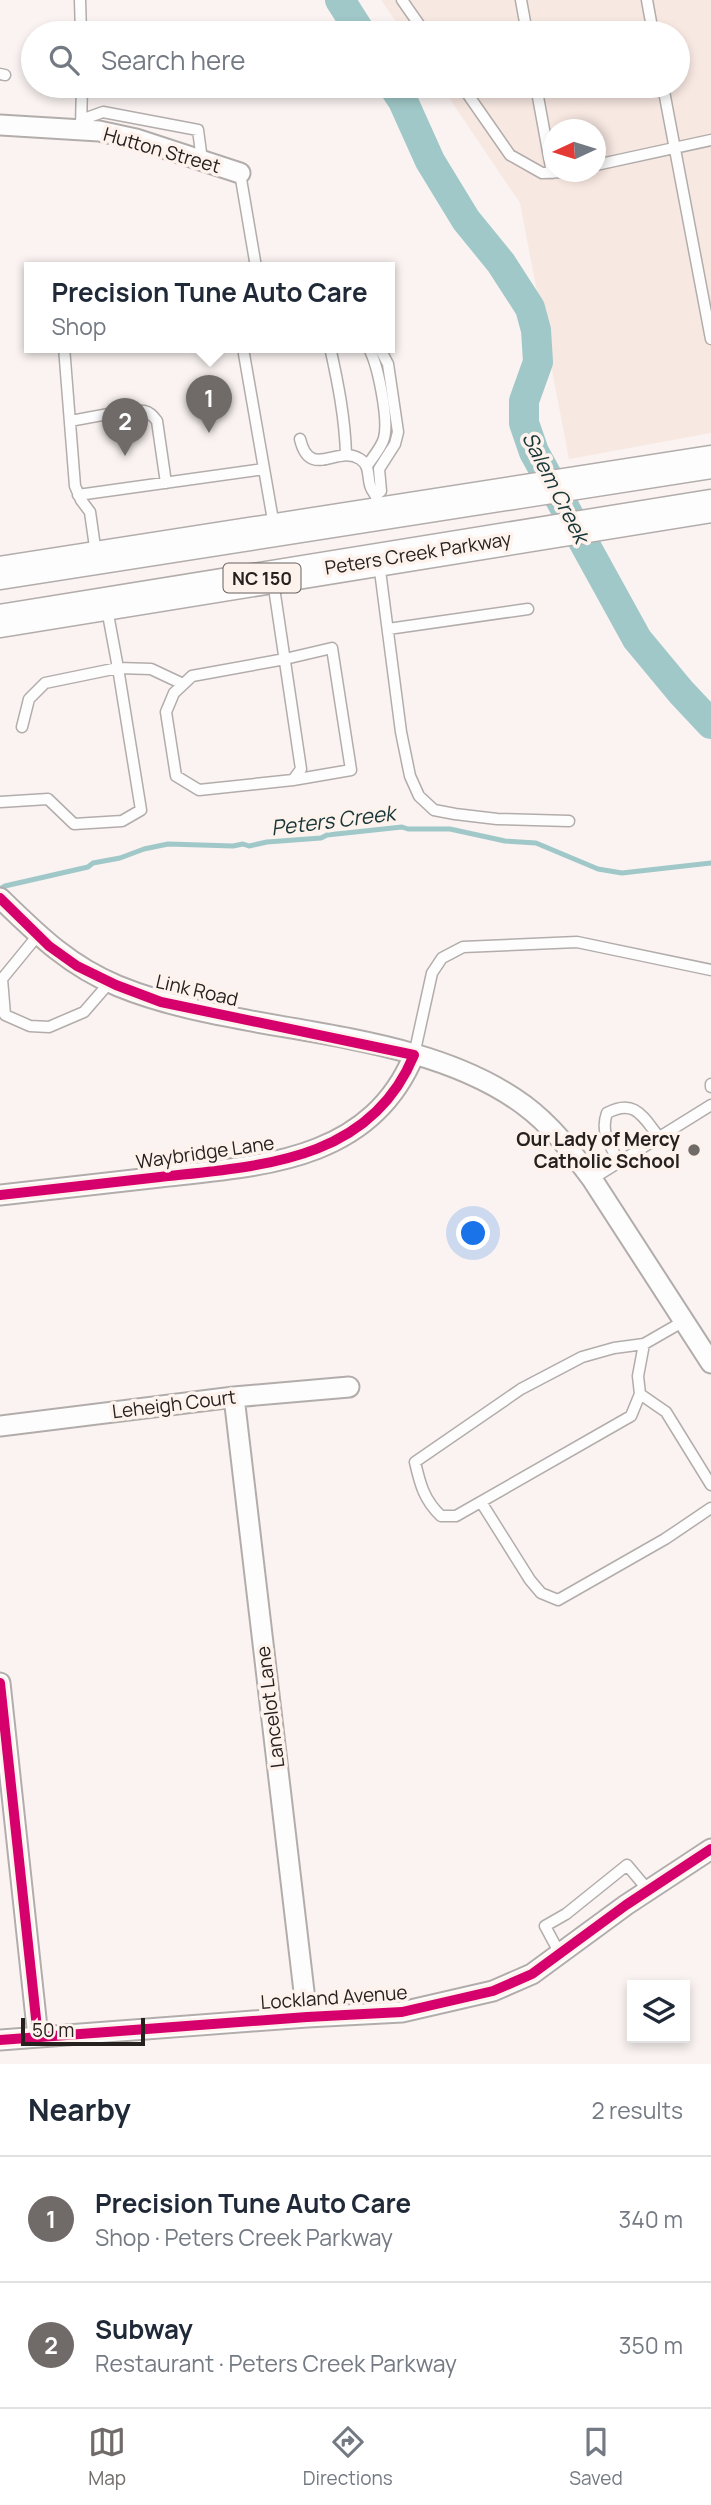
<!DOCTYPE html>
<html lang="en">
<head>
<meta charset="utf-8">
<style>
	:root { --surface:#fff; --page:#f2f2f3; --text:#1f2937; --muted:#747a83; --line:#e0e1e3; --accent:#706a68 }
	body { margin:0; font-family:Manrope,sans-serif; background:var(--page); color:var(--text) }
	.controls { position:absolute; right:21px; bottom:21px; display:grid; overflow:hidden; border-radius:0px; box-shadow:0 4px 10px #0003 }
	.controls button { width:63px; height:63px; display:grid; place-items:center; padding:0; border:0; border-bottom:2px solid var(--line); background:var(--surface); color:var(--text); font:35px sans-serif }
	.compass { position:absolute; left:543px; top:119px; width:63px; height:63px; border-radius:50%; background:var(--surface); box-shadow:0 4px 10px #0003; rotate:266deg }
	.scale { position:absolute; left:21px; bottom:18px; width:124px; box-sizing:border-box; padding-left:7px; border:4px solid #26211f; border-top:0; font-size:19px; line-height:24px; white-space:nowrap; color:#26211f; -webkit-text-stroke:5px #fef2ed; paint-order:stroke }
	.you { position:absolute; left:474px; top:1234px; width:24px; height:24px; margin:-18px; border:5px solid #fff; border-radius:50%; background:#1a73e8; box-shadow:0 0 0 10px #1a73e833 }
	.badge { display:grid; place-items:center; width:46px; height:46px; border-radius:50%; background:var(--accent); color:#fff; font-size:23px; font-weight:700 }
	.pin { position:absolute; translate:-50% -58px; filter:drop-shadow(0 2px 4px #0008) }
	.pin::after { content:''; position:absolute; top:37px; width:24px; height:21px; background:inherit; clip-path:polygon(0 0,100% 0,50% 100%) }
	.popup { position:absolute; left:24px; top:262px; width:371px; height:91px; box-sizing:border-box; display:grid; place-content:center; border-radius:0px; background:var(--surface); filter:drop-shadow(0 2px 5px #0005); font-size:23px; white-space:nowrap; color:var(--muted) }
	.popup b { font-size:26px; color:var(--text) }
	.popup::after { content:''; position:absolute; left:50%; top:100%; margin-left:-14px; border:14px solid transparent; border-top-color:var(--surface) }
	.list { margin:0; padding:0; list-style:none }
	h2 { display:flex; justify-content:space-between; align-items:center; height:91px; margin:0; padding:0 28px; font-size:30px }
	h2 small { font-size:23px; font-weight:400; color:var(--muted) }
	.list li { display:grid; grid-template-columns:46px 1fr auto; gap:21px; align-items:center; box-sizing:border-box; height:126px; padding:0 28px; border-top:2px solid var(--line) }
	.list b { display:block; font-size:26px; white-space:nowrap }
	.list p { margin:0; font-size:23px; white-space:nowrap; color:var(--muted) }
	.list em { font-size:23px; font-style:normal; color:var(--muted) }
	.icon { flex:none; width:38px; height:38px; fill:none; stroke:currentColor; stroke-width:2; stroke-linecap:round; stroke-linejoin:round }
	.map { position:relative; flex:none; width:711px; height:2064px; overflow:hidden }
	.search { position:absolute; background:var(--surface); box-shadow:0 4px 10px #0003; left:21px; right:21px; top:21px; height:77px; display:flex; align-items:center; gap:18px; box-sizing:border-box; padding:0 24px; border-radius:38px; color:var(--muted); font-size:26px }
	.sheet { height:343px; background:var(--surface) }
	nav { display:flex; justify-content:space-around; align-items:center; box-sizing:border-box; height:98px; border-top:2px solid var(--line); background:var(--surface); font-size:19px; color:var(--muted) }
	nav a { display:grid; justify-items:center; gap:4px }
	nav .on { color:var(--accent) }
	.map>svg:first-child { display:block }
</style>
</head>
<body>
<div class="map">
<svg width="711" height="2064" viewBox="0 0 711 2064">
	<rect width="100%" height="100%" fill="#faf3f1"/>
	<path fill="#f8e8e2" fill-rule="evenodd" d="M381,0H711V433L569,459L520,203L441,86H678V33H404ZM554,130H596V172H554Z"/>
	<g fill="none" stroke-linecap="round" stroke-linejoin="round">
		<path stroke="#a0c8c8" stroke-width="5" d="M0,889L5,886L88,867L93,863L120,858L144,849L168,844L233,846L243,844L249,846L267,842L321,838L327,835L402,827L408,829H450L505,841L536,843L598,869L622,873L711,863"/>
		<path stroke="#a0c8c8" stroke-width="30" d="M340,0L361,33
			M393,86L403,101L430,161L466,220L501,263L530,308L536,330L538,362L524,401V423L534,452L637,639L681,692L711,724"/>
		<g stroke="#b2adab" stroke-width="13">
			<path id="lane" d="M80,0L81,33
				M402,0L425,33
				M521,0L527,33
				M647,0L653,33
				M0,74L5,75
				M462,86L510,155L542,173L564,172
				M536,86L552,173
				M663,86L711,339
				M81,120L103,112L198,130L202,160
				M81,126L82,86
				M596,165L711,140
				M240,173L256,267
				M64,347L75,486L81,500L90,512L96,554
				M330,347C338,383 345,418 346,455
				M244,354L274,526
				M70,421C90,418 125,409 144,411C150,412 153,416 157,421L166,483
				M300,439C310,481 338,444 360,459C372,467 366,480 372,490C374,493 376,496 377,499
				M367,466C372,458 382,447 384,438C389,420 378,363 368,347
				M78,495L264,469
				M376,495L381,491L379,469L395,444L398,432L388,364L379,347
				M379,563L401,732L410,776L419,796L434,810L455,814L497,819L569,821
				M273,581L301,769L293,780L199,790L176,776L166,712L174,693L192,676L285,659L332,648L351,770L293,780
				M107,609L118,668L151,669L183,684
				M388,629L528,609
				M0,802L48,799L74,824L122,821L141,810L118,668L45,683L29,699L22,727
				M38,935L2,979L5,1015L30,1026L49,1027L84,1012L110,982
				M414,1055L432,973L442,958L463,947L577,942L711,970
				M711,1084V1087
				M619,1162C610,1145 600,1132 607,1113C635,1098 643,1117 659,1137
				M592,1179L711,1105
				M644,1344L638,1376L640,1394L631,1416L456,1516H441C424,1500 420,1484 415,1462L521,1389L582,1357L614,1348L644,1344L684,1321
				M640,1394L666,1412L711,1485
				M481,1502L530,1580L541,1593L558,1600L665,1539L711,1508
				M560,1954L545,1926L566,1914L627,1865L648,1890"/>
		</g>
		<g stroke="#b2adab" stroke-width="23">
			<path id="street" d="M0,125L99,131L136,139L240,173
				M0,898C37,934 69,966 118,986C242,1037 414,1024 524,1105C551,1125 572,1152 592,1179L711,1363
				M0,1195C53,1189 106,1183 160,1177C260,1166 370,1162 414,1055
				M234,1397L307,2017
				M0,1426L234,1397L349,1387
				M0,1683L38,2037
				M0,2040L307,2017L402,2012L493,1991L532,1974L626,1905L711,1849"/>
		</g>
		<g stroke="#b2adab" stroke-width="35">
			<path id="primary" d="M0,573L711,462
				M0,621L711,506"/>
		</g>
		<use href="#lane" stroke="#fefdfd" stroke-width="10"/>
		<use href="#street" stroke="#fefdfd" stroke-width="19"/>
		<use href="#primary" stroke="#fefdfd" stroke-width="32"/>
		<g stroke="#fef2ed" stroke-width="15">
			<path id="cycleway" d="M0,898L49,946L77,966L116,985L161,1002L414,1055C370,1162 260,1166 160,1177C106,1183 53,1189 0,1195
				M0,1683L38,2037
				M0,2040L307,2017L402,2012L493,1991L532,1974L626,1905L711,1849"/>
		</g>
		<use href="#cycleway" stroke="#d6006c" stroke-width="10"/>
	</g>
	<circle fill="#706a68" stroke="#fef2ed" stroke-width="2.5" cx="694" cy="1150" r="7"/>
	<g text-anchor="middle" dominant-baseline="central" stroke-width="7" stroke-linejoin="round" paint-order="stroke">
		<rect fill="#fef2ed" stroke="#67605d" stroke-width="2" x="223.5" y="563.5" width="77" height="29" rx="5"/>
		<g font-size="18" font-weight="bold" fill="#26211f">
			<text x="262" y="578">NC 150</text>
		</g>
		<g font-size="19" fill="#26211f" stroke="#fef2ed">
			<text transform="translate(162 150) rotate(16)">Hutton Street</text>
			<text transform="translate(418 553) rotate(-9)">Peters Creek Parkway</text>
			<text transform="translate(197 990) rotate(13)">Link Road</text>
			<text transform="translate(205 1152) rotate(-8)">Waybridge Lane</text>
			<text transform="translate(174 1404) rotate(-7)">Leheigh Court</text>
			<text transform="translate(270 1707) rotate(-97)">Lancelot Lane</text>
			<text transform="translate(334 1997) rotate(-4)">Lockland Avenue</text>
		</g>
		<g font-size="19" font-weight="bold" fill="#26211f" stroke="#fef2ed" text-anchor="end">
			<text x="680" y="1139">Our Lady of Mercy<tspan x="680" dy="22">Catholic School</tspan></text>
		</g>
		<g font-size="21" font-style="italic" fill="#173637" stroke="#fef2ed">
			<text transform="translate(556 487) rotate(63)">Salem Creek</text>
			<text transform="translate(333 820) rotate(-7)">Peters Creek</text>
		</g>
	</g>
</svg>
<div class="controls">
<button><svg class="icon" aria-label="layers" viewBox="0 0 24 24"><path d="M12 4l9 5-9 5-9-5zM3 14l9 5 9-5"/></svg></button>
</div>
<svg class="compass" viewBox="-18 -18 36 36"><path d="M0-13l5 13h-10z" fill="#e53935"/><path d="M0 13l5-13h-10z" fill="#747a83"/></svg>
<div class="scale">50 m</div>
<div class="you"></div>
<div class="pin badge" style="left:209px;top:433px">1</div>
<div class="popup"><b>Precision Tune Auto Care</b>Shop</div>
<div class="pin badge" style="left:125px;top:456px">2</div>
<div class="search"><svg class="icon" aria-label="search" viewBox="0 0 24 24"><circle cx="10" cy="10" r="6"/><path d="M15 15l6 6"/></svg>Search here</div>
</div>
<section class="sheet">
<h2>Nearby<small>2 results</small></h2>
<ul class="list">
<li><span class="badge">1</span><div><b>Precision Tune Auto Care</b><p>Shop · Peters Creek Parkway</p></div><em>340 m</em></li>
<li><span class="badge">2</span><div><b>Subway</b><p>Restaurant · Peters Creek Parkway</p></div><em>350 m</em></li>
</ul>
</section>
<nav>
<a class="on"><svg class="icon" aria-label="map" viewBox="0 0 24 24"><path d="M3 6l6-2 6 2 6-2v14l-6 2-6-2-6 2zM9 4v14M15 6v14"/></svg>Map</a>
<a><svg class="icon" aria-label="directions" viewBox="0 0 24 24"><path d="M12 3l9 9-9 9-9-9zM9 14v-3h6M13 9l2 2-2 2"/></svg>Directions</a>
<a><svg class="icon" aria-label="saved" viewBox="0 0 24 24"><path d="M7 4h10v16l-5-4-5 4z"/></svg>Saved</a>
</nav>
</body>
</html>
